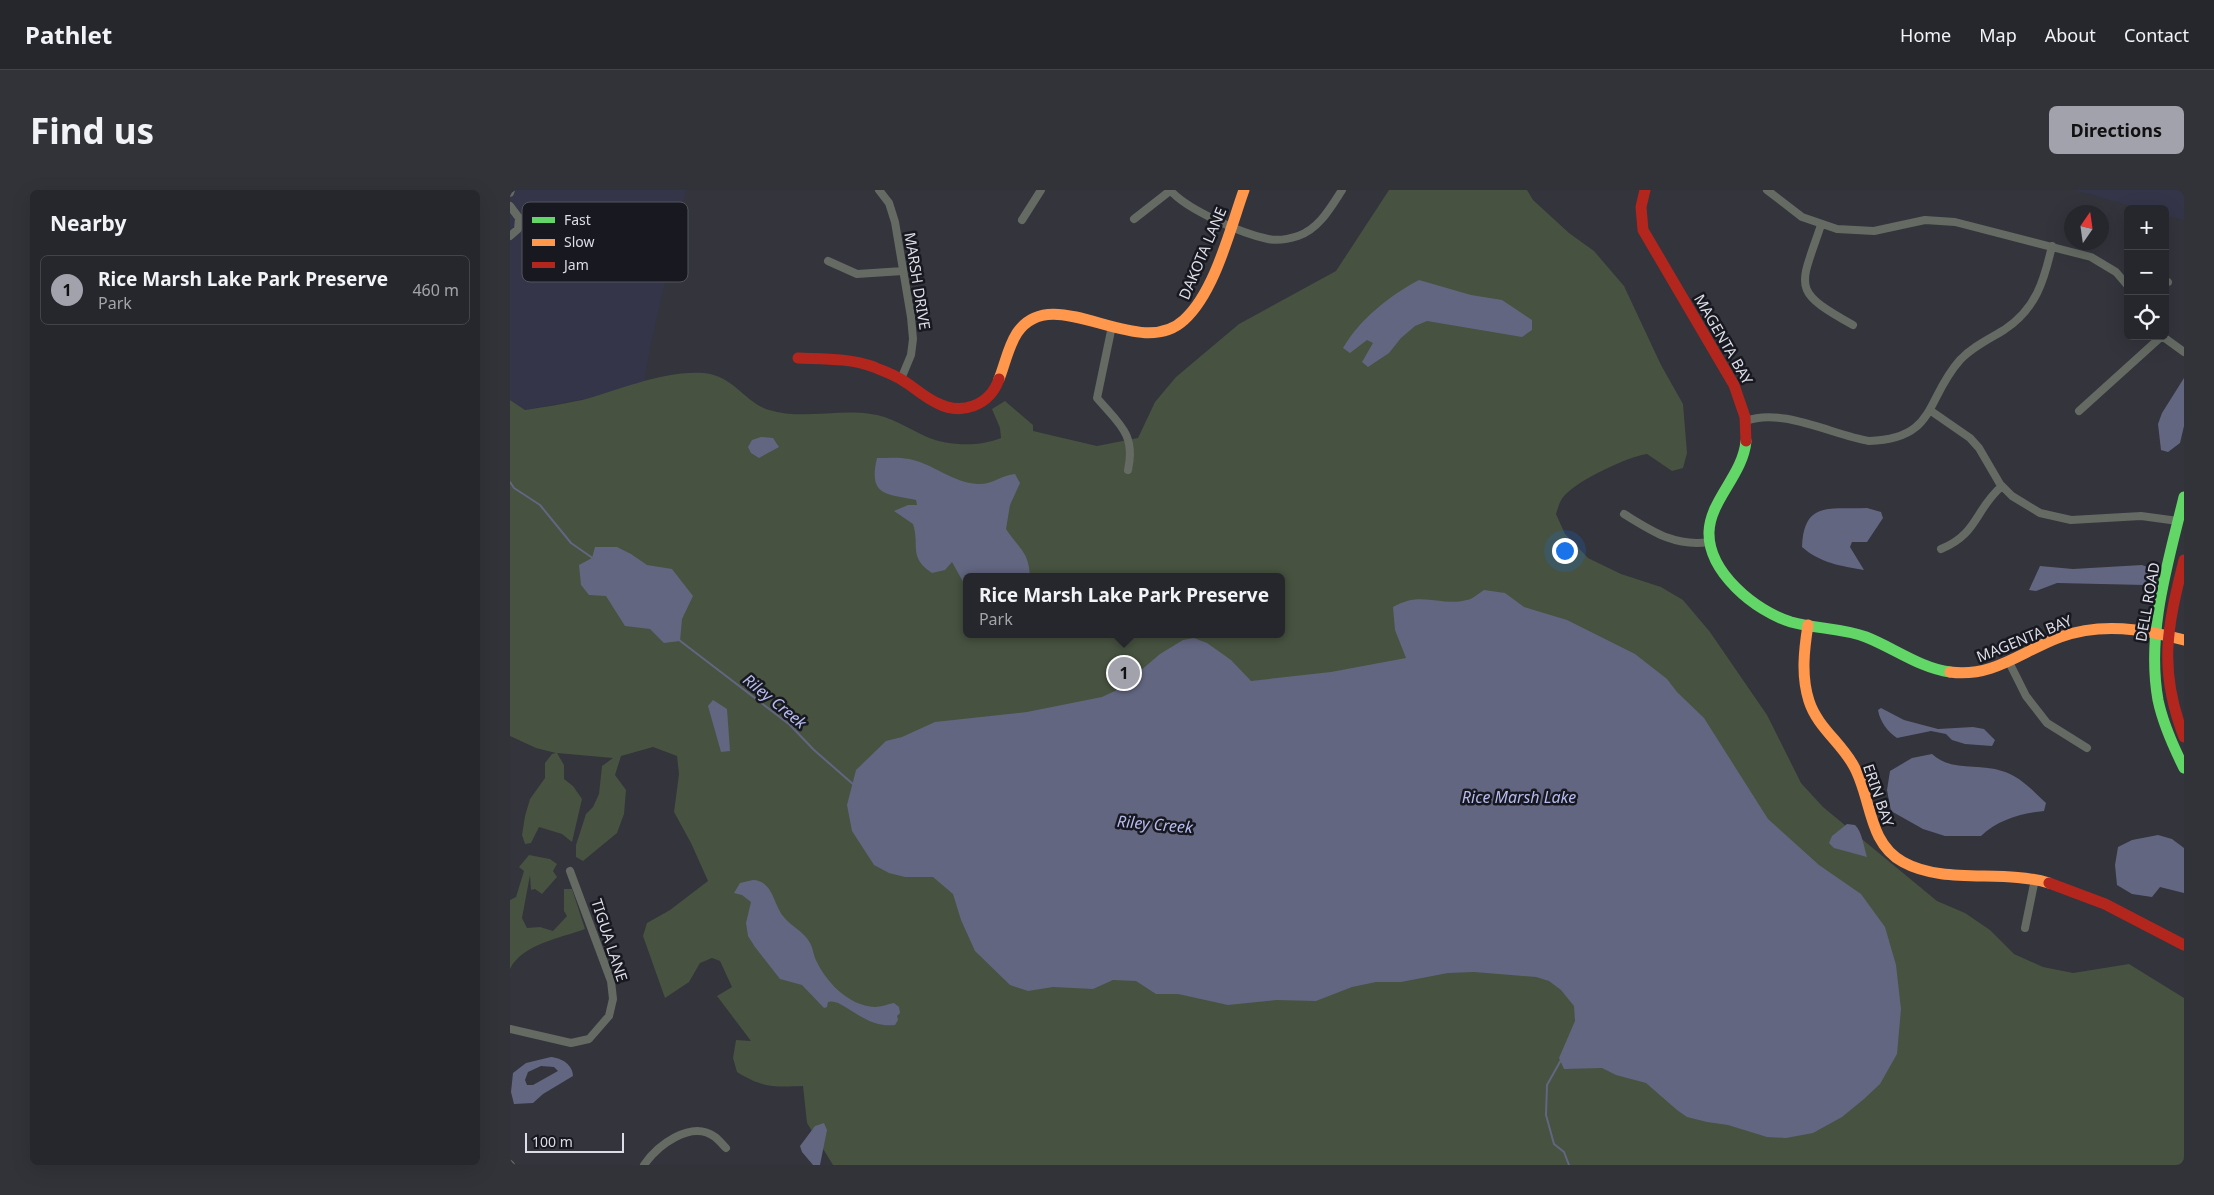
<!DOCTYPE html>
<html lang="en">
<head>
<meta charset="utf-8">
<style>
	:root { --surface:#26272d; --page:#323339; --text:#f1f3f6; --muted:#a4a5aa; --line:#424449; --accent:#a1a2ab }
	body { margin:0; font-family:"Noto Sans",sans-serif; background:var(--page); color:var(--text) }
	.controls { position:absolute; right:15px; top:15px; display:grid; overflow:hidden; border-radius:8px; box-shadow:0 5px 20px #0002 }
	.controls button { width:45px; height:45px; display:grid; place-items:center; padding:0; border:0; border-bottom:1px solid var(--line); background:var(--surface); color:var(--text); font:25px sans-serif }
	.compass { position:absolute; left:1554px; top:15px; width:45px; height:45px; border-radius:50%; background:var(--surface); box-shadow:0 5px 20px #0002; rotate:13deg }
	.scale { position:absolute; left:15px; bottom:12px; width:99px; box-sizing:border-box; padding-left:5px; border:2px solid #dcdde7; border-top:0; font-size:14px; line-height:18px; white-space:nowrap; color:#dcdde7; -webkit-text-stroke:4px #181920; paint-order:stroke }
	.you { position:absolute; left:1054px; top:360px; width:18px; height:18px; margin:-12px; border:4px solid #fff; border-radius:50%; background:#1a73e8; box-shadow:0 0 0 8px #1a73e833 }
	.badge { display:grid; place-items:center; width:32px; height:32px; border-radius:50%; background:var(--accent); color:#111; font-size:16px; font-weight:700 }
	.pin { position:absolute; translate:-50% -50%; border:2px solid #fff; box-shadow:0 1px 5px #0006 }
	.popup { position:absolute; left:453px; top:383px; width:322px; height:65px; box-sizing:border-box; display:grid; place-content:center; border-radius:8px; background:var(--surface); filter:drop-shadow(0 1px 4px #0005); font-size:16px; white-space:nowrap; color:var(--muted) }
	.popup b { font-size:19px; color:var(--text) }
	.popup::after { content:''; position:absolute; left:50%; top:100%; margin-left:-10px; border:10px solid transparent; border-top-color:var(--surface) }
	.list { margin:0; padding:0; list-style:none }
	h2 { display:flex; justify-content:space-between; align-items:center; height:65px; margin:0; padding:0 20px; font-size:21px }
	h2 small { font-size:16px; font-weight:400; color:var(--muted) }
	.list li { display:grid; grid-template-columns:32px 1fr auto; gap:15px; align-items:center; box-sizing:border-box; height:70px; margin:0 10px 10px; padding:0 10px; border:1px solid var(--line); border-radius:8px }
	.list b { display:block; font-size:19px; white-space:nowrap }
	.list p { margin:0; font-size:16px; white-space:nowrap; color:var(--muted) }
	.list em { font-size:16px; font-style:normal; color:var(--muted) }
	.icon { flex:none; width:28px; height:28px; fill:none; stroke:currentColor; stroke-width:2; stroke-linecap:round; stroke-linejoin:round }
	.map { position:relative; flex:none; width:1674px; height:975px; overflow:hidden; border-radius:8px }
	header { display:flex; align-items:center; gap:30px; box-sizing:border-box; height:70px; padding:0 25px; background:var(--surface); border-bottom:1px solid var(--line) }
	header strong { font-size:24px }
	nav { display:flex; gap:28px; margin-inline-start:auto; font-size:18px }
	.intro { display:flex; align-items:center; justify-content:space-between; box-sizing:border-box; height:120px; padding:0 30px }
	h1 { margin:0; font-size:35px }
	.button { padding:12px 22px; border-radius:8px; background:var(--accent); color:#111; font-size:18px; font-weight:700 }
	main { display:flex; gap:30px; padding:0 30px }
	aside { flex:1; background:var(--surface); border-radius:8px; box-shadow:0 5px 20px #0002 }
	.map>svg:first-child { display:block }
</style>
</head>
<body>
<header>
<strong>Pathlet</strong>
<nav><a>Home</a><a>Map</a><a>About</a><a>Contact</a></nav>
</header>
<div class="intro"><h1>Find us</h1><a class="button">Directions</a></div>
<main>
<aside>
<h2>Nearby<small></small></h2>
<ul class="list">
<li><span class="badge">1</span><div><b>Rice Marsh Lake Park Preserve</b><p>Park</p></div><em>460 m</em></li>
</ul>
</aside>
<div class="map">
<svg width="1674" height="975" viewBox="0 0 1674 975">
	<rect width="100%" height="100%" fill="#33343c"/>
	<path fill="#343549" d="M0,0H176L140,158L134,193L79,208L15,220L0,210Z
		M1564,0H1674V30L1655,25V19H1632Z"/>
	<path fill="#475240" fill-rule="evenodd" d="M879,0H1017L1023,10L1059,43L1084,61L1114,96L1151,175L1173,214L1177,263L1173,278L1162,281L1137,264C1117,267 1068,290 1054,306C1050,310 1048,318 1046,324L1055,344L1078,368L1111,384L1151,397L1173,410L1200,442L1257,525L1291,593L1313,617L1427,711L1455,723L1480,740L1504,764L1533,777L1563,783L1619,774L1674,808V975H323L297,933L293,896C263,897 253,898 227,882L223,868L226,850L241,851L207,806L222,797L210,771L202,768L190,773L179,792L155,808L133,746L137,733L160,720L198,691L181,653L164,622L169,584L167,566L143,557L111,566L105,585L116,600L114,624L107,643L73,671L66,667V655L76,624L83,617L89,604L92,576L103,568L47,563L54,575V589L63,596L72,609L62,652L52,644L29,637L21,653L15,654L12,645L15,626L20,609L35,588V573L42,564L46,563L26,558L0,546V210L15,220C34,217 53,214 72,210C110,200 153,180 194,183C224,186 234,212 259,220C291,230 328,219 361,224C380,226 399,239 417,247C439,256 469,257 491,248L490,238L482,219L495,211L523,235V241L587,256L628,248L645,212L666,187L729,134L826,81ZM456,387H772V444H456Z
		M19,665L40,669L47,674L43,681L47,687L32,704L25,699L21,700L20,685L12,728L17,738L30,737L43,741L57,726L54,721V699H62L75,739C51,748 12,754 0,779V710L6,707L14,681L9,677Z"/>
	<path fill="#636680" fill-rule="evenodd" d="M909,90L961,105L992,110L1022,130V140L1012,147L917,131L905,136L891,148L879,163L858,177L852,172L863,153L857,150L840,163L833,158C850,129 879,106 909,90Z
		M1674,188V236L1670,253L1658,262L1651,260L1648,234L1652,223Z
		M251,247L263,248L269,257L249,268L241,263L238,257L242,250Z
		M367,268C377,268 389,267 399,269C422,273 443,293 468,294C481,295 492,285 505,284L510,293L500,315L496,339C509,359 519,361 520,387H456V397L442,372L435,380L422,383C398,367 410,356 403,334L384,321L398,315H407L406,310C376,304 358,306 367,268Z
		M1357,318L1371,322L1373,328L1357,352H1342L1340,357L1354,380C1331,376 1310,373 1292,357C1294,310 1320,320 1357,318Z
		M85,357H107L121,364L137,375L162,379L183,406L172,429L170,451L154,453L140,439L115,436L96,406L79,405L71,395L69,375L82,368Z
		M1632,375L1640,378V391L1635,395L1547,393L1526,401L1519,400L1530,376L1563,379Z
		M974,400L995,403L1014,417L1057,430L1125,464L1157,489L1167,502L1194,528L1258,629L1309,675L1351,704L1375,737L1386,775L1391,819L1387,864L1370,894L1354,909L1332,927L1303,943L1276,948L1257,947L1218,935L1197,932L1177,927L1167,920L1136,893L1106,885L1092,878L1054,879L1049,868L1065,831L1064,816L1051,800L1039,791L1026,787L964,782L938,783L891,792H866L842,797L806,811L766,810L718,815L668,804H646L626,791L603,790L583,799L543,797L518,801L500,795L465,761L451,730L443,704L423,687H395L379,683L364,675L342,641L337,615L346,580L376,551L392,547L425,532L517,522L592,507L609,499L650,464L673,450L684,448L697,453L721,470L741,491L821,482L896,468L885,440L883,417C912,400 930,417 957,410C963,409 969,403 974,400Z
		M203,510L217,519L220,561L211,562L198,516Z
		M1371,518L1394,530L1428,539L1463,537L1474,539L1485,550L1482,556L1455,554L1442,550L1436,544L1421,541L1387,548C1378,542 1370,532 1368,520Z
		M1422,564C1441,582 1469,573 1492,581C1510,586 1523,601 1536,613L1534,621C1512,623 1487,630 1471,646H1435L1413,639L1381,621L1377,600L1380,581L1402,568Z
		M1337,634L1345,635C1352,641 1354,658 1357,667L1324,658L1319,653L1322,646Z
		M1648,645L1662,649L1674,658V703L1650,697L1642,707L1622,704L1607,695L1605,675L1608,657L1622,650Z
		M243,690C263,691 263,713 273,726C280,736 294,741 300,753C303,758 303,763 305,768C315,791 338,816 365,817C371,817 378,814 384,813L389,817L390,823L387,826L388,830L385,835C353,839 333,807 318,812L317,817L314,818L292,795L270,789L245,757L238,746L236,733L241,712L232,705L224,703L230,693Z
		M41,867C52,868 63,875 63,886L33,904L23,913L4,914L1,902L3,883L16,873ZM31,876L44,877L48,881L23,895H17L15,890L18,882Z
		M314,933L317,940L310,975H303L292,962L290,956L305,936Z"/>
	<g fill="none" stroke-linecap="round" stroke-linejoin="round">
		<path stroke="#636680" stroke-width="2" d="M0,292L4,298L30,315L61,353L84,369
			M169,450L280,535L304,560L344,595
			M1051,870L1037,895L1036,925L1044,954L1054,962L1059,975"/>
		<path stroke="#656a63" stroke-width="8" d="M369,0L379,13L385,32L401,127L403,149L401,165L391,189
			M660,0C677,20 733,44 758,49C768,51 779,49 788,46C809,39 821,17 832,0
			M1257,0L1292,27L1327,39L1364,41L1415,30L1445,32L1581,67L1606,82L1618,96
			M0,3L1,0
			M0,16L9,28L8,39L0,46
			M624,29L661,0
			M512,30L531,0
			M1311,35C1290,98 1280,100 1343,135
			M318,71L347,84L393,81
			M1655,93L1658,92
			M602,136L587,208C609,234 626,244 618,280
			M1652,146L1674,162
			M1421,221L1460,248L1469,258L1490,294L1502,306L1530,323L1561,330L1631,326L1668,331
			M1569,221L1652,146
			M1236,231C1271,217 1323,245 1359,251C1427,249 1415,209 1450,170C1462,157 1479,149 1494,140C1526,119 1534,91 1542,56
			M1114,324C1142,341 1164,357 1199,352
			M1431,359C1468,344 1465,319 1492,296
			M1499,472L1516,506L1537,533L1577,558
			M1515,738L1525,689
			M0,839L61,853L79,849L99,826L103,809L101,791L60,681
			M0,974L1,975
			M134,975C147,956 181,929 205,947C209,950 213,955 216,958"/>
		<path stroke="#63d668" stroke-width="11" d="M1236,251C1233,285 1200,310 1199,342C1198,382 1245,421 1281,432C1306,439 1332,438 1356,447C1384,458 1410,478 1440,482
			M1674,307C1658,373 1636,442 1648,510C1653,534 1663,556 1674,578"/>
		<path stroke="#ff974d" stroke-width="11" d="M489,189C495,174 498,157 507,143C543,89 628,173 674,130C705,102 720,39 734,0
			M1298,435C1294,460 1291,486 1299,511C1307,536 1329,551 1342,573C1362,604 1356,652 1393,672C1434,695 1493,679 1539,693
			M1440,482C1483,488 1512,461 1550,447C1592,432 1633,439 1674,450"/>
		<path stroke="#b3261e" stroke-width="11" d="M1135,0L1131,17L1133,40L1224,195L1235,227L1236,251
			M288,168C313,169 340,168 364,177C373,181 383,184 392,190C404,197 414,207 427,213C452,226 480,215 489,189
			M1674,370C1657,438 1648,479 1674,547
			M1539,693L1595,714L1674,755"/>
	</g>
	<g text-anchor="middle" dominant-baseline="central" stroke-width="5" stroke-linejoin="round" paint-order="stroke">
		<g font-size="15" fill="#dcdde7" stroke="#181920">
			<text transform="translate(692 63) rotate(-67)">DAKOTA LANE</text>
			<text transform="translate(408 91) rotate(81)">MARSH DRIVE</text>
			<text transform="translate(1214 149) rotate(60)">MAGENTA BAY</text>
			<text transform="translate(1637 412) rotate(-80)">DELL ROAD</text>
			<text transform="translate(1514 448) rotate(-22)">MAGENTA BAY</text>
			<text transform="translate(1369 605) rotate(71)">ERIN BAY</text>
			<text transform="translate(100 750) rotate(72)">TIGUA LANE</text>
		</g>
		<g font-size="16" font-style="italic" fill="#b7bcf0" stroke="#181920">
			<text transform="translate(265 511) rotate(39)">Riley Creek</text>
			<text x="1009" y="607">Rice Marsh Lake</text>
			<text transform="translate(645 634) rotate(5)">Riley Creek</text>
		</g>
	</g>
	<rect x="12" y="12" width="166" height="80" rx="8" fill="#181920" stroke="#53545c" stroke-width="1"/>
	<rect x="22" y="27" width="23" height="6" fill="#63d668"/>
	<rect x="22" y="49" width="23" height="7" fill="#ff974d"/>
	<rect x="22" y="72" width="23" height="6" fill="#b3261e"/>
	<g font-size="14" fill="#dcdde7">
		<text x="54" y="35">Fast</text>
		<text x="54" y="57">Slow</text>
		<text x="54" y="80">Jam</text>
	</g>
</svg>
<div class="controls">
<button>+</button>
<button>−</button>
<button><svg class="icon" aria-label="locate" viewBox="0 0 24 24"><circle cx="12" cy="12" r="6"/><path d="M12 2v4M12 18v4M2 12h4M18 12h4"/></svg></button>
</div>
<svg class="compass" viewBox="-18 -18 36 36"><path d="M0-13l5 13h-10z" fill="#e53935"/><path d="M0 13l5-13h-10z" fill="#a4a5aa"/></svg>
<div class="scale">100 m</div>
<div class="you"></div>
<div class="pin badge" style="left:614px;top:483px">1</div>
<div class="popup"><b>Rice Marsh Lake Park Preserve</b>Park</div>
</div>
</main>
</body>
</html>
